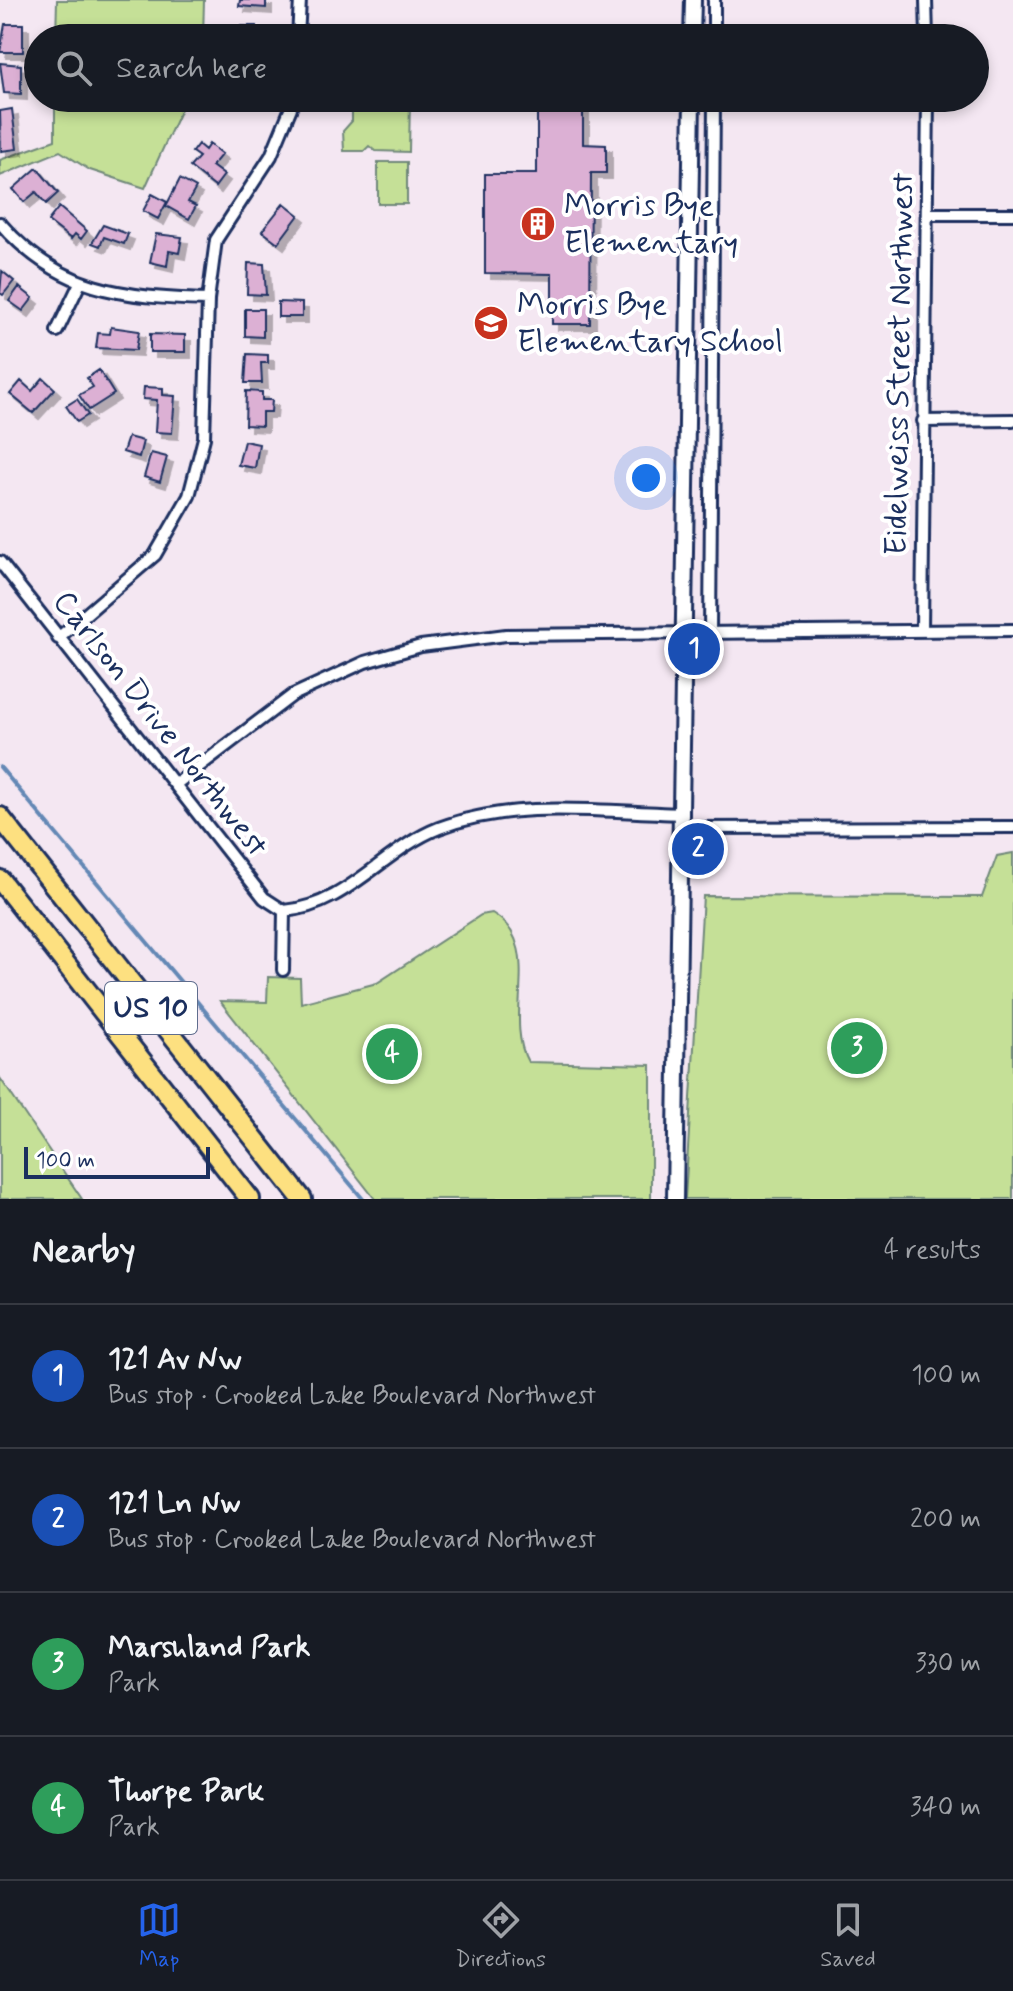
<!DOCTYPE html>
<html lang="en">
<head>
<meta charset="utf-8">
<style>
	:root { --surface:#171b24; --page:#242831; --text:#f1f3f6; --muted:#9ea1a6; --line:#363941; --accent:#2563eb }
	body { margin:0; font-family:Mynerve,sans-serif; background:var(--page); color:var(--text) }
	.scale { position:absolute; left:24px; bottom:20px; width:186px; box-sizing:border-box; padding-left:8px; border:4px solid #1b2f5e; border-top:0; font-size:22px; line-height:28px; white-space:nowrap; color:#1b2f5e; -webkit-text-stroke:6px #fff; paint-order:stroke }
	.you { position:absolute; left:646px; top:478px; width:28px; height:28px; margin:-20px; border:6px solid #fff; border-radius:50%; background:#1a73e8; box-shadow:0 0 0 12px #1a73e833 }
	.badge { display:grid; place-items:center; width:52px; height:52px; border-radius:50%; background:var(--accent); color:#fff; font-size:26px; font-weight:700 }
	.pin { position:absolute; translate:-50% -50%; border:4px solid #fff; box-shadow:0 2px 8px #0006 }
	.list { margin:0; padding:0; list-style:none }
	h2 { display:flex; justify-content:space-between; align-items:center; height:104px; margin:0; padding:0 32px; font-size:34px }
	h2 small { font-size:26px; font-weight:400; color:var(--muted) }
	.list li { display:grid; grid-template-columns:52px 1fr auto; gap:24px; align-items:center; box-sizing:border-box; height:144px; padding:0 32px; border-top:2px solid var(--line) }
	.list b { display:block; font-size:30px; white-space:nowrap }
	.list p { margin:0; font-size:26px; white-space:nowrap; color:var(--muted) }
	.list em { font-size:26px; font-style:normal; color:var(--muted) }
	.icon { flex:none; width:44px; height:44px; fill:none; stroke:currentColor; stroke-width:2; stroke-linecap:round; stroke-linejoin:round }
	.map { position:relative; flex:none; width:1013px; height:1199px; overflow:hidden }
	.search { position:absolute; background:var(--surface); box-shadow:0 4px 12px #0003; left:24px; right:24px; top:24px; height:88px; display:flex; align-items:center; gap:20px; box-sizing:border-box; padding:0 28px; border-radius:44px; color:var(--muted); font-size:30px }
	.sheet { height:680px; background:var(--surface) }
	nav { display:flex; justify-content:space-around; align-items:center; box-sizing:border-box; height:112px; border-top:2px solid var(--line); background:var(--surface); font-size:22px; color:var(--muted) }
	nav a { display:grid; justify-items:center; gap:4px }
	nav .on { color:var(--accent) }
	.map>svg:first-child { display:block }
</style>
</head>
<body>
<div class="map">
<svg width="1013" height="1199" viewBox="0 0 1013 1199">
	<defs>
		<filter id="shadow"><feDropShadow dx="6" dy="6" stdDeviation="0" flood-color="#0004"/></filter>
	</defs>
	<rect width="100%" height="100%" fill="#f4e7f2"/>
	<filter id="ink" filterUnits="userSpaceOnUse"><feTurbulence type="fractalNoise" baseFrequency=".0125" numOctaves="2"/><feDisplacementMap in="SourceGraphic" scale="16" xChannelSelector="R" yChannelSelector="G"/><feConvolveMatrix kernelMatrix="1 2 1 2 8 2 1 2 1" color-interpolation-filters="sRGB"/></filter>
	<g filter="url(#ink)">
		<path fill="#c5e097" stroke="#70887a" stroke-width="2" d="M57,0H204L203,38H56Z
			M55,98H186L145,188L90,170L60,151L0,176V160L55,140Z
			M352,98H410L409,152L375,151L369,146L364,151H344L343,131L352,121Z
			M378,162H407V204H378Z
			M1013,853V1199H685L703,896L982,897L997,856Z
			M492,913C546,945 502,1015 528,1062L651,1065V1199H375L220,1001L267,1002L268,977L300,978L301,1003L377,983L481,915Z
			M0,1078L82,1199H0Z"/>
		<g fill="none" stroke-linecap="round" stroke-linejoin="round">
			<path stroke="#6488b5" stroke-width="4" d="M0,767L363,1199"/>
		</g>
		<path fill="#dcb0d4" stroke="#1b2f5e" stroke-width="2" filter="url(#shadow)" d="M240,0H266V8L239,6Z
			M5,24H23V52H0Z
			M239,26H256V38H239Z
			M0,63L21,65V94L4,93Z
			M537,98H583V144L606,145V173H591L590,324H552V274L485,273V174H537Z
			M12,109L17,149L1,151L0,111Z
			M198,144L205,150L209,144L222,154L212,166L224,175L215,187L190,167L199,157L192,152Z
			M37,168L58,193L46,204L36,192L24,202L13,189Z
			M180,179L196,188L188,202L196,206L189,219L166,206Z
			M152,194L167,202L158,219L143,211Z
			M284,203L299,215L278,243L262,231Z
			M59,207L87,231L81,239L75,234L71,239L48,221Z
			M103,225L128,234L124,244L104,237L100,246L92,243Z
			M156,234L182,237L179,253L169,251L167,266L150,262Z
			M248,263L264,264L266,295L247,294Z
			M2,271L14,281L3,295L0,293Z
			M19,287L33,298L23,311L9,301Z
			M278,302L302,303V317H278Z
			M245,309H263V337L245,336Z
			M111,327L139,331L136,350L96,348L98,333L110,334Z
			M150,334L185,335V352H150Z
			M247,354L268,355V363H261L262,383H245Z
			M99,370L114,394L89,410L79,395L93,387L87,378Z
			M43,378L55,389L33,413L10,394L21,381L32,391Z
			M144,387L163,388V395L175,396L172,433L155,432L157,400L143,399Z
			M246,391L262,392V400H272L271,412H262V426L245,425Z
			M77,399L88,415L77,422L66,406Z
			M128,437L143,441L139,457L123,452Z
			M244,441L259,444L255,468L238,465Z
			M151,453L167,457L160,482L144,477Z"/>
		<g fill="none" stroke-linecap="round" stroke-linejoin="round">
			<g stroke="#1b2f5e" stroke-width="16">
				<path id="street" d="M926,0L927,38
					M298,38L300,0
					M714,38V0
					M928,214H1013
					M0,223C60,292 122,297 208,300
					M57,331L80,283
					M923,421L1013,420
					M0,562L264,898L284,911
					M922,630L928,98
					M710,633L714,98
					M58,638L155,555L189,496L204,438L208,300L216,240L271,156L295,98
					M176,784L293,695L365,662L421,646L506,635L1013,630
					M683,828L1013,827
					M284,911C347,906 383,850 439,828C515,799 603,812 683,814
					M283,970L284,911"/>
			</g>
			<g stroke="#1b2f5e" stroke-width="20">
				<path id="secondary" d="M692,38L693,0
					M675,1199L692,98"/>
			</g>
			<g stroke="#1b2f5e" stroke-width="24">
				<path id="highway" d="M0,817L302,1199
					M0,880L250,1199"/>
			</g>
			<use href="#street" stroke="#fff" stroke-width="10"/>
			<use href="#secondary" stroke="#fff" stroke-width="14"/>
			<use href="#highway" stroke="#fde080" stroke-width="18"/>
		</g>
	</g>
	<defs>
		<g id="building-disc" transform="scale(1.8)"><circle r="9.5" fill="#c8321e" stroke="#fff"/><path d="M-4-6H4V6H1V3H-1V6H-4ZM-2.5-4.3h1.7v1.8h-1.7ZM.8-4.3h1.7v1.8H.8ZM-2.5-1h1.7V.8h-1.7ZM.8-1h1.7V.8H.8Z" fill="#fff"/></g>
		<g id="school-disc" transform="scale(1.8)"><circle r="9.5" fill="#c8321e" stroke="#fff"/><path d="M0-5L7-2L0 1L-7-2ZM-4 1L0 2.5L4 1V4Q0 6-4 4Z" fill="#fff"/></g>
	</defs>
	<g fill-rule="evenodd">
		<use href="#building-disc" x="538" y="224"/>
		<use href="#school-disc" x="491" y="323"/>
	</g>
	<g text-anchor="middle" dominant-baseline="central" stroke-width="8" stroke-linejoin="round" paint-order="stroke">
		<rect fill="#fff" stroke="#5f6d8e" stroke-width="2" x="105" y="982" width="92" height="52" rx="6"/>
		<g font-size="30" font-weight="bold" fill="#1b2f5e">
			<text x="151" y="1008">US 10</text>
		</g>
		<g font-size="32" fill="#1b2f5e" stroke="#fff" text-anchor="start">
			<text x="564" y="206">Morris Bye<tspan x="564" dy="37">Elementary</tspan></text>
			<text x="517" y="305">Morris Bye<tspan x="517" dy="37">Elementary School</tspan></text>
		</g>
		<g font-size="32" fill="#1b2f5e" stroke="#fff">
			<text transform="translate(900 364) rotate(-89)">Eidelweiss Street Northwest</text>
			<text transform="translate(160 724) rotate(52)">Carlson Drive Northwest</text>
		</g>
	</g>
</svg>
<div class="scale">100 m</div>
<div class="you"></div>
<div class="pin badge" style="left:694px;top:649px;background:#1a4fb4">1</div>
<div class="pin badge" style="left:698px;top:849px;background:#1a4fb4">2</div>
<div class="pin badge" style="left:857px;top:1048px;background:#2e9e5b">3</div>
<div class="pin badge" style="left:392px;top:1054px;background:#2e9e5b">4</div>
<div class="search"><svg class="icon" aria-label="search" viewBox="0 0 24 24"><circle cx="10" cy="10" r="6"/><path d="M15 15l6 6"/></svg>Search here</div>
</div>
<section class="sheet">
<h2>Nearby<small>4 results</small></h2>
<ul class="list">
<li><span class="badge" style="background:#1a4fb4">1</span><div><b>121 Av Nw</b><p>Bus stop · Crooked Lake Boulevard Northwest</p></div><em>100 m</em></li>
<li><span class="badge" style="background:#1a4fb4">2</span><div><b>121 Ln Nw</b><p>Bus stop · Crooked Lake Boulevard Northwest</p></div><em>200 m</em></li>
<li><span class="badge" style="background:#2e9e5b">3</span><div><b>Marshland Park</b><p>Park</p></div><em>330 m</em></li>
<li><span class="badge" style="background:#2e9e5b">4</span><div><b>Thorpe Park</b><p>Park</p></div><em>340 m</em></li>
</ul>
</section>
<nav>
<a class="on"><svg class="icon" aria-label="map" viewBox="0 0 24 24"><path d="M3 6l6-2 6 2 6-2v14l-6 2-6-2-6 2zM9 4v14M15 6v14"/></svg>Map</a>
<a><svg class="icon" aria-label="directions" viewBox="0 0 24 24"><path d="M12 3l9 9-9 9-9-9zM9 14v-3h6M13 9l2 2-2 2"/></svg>Directions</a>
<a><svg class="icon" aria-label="saved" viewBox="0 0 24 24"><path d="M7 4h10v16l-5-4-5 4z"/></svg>Saved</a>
</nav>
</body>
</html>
